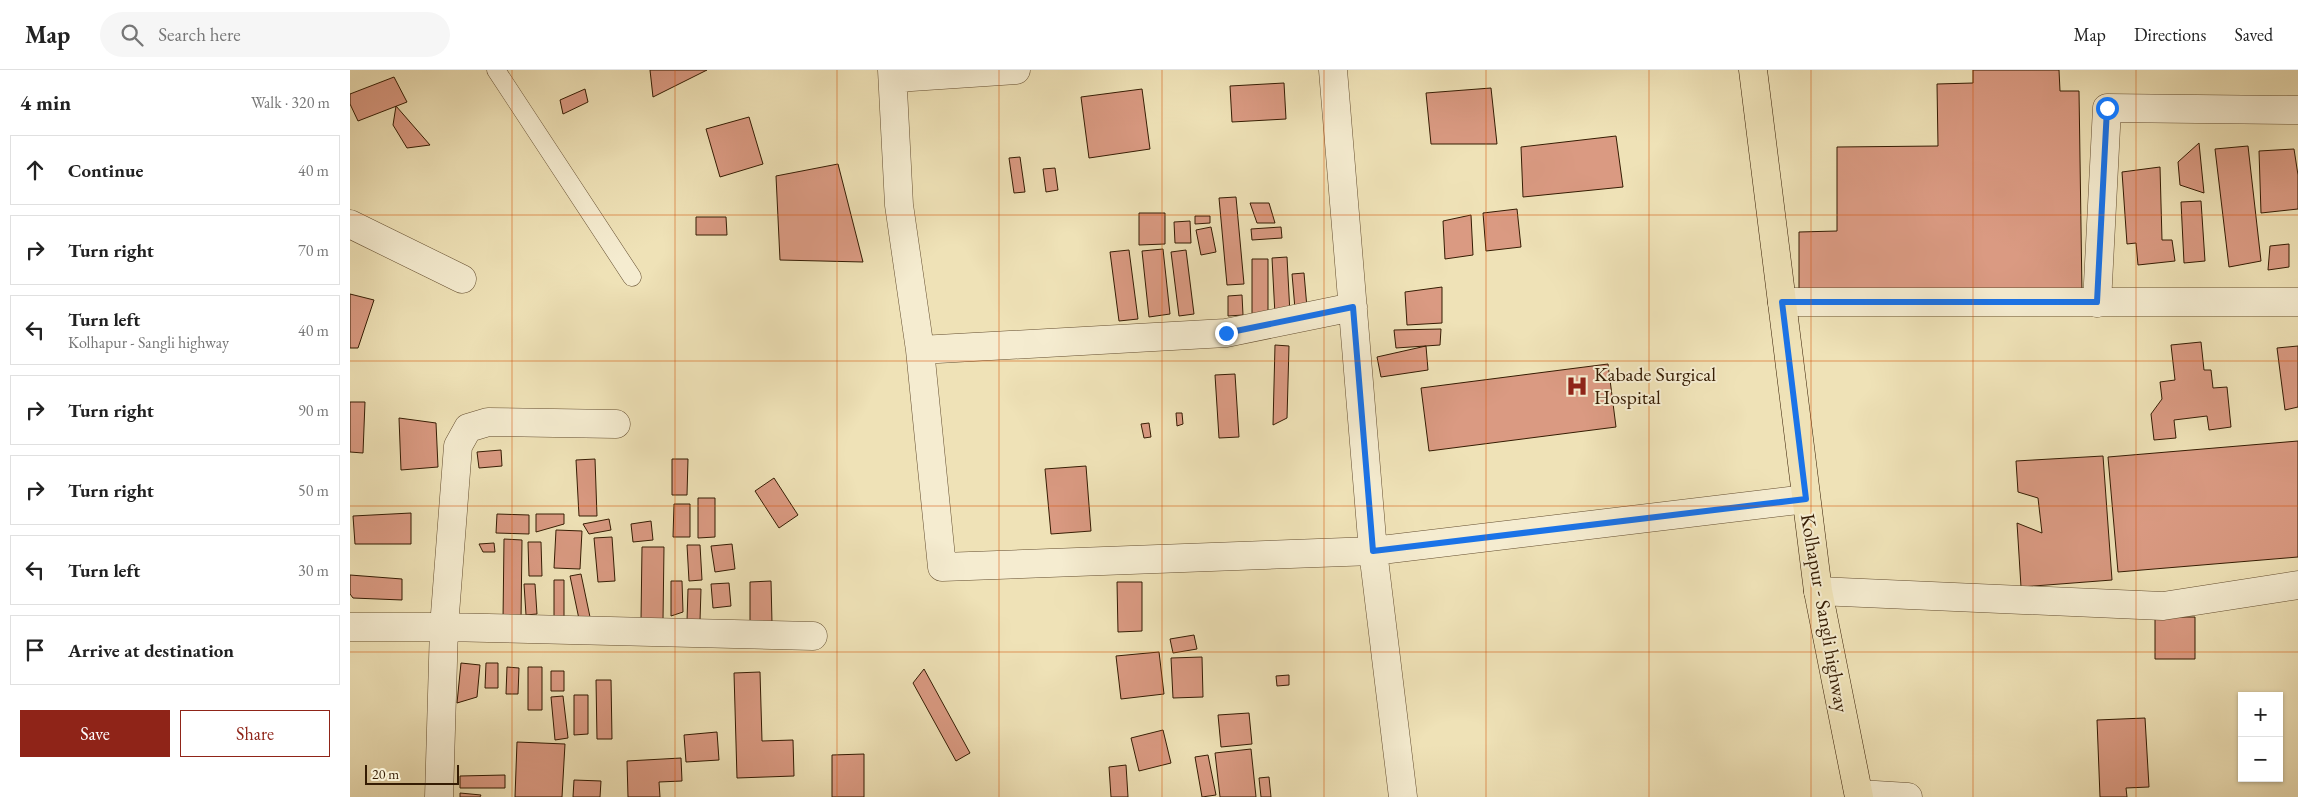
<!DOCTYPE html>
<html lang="en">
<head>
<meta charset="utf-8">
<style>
	:root { --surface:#fff; --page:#f6f6f6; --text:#222; --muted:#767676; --line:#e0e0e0; --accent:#8f2418 }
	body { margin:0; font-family:"EB Garamond",serif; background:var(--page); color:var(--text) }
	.controls { position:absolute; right:15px; bottom:15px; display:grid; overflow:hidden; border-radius:0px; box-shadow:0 1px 4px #0004 }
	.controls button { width:45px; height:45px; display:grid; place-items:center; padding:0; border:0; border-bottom:1px solid var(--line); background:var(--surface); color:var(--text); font:25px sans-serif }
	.scale { position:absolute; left:15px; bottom:12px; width:94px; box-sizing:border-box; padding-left:5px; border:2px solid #351c03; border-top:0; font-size:14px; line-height:18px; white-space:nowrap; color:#351c03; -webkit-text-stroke:4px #f5ecd0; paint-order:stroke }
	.stop { position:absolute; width:15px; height:15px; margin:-11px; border:4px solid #1a73e8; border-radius:50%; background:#fff }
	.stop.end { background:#1a73e8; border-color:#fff; box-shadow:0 1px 5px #0008 }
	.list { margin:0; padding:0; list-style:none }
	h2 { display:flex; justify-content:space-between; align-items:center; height:65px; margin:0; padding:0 20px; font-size:21px }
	h2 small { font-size:16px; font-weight:400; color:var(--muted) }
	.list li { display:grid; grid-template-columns:32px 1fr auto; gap:15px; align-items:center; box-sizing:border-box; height:70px; margin:0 10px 10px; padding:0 10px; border:1px solid var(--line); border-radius:0px }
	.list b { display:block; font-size:19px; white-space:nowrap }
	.list p { margin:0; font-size:16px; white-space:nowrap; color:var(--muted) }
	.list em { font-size:16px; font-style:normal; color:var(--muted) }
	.actions { display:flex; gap:10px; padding:15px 20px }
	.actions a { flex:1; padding:11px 0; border:1px solid var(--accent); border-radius:0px; text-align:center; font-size:18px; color:var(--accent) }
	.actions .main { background:var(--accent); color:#fff }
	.icon { flex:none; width:28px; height:28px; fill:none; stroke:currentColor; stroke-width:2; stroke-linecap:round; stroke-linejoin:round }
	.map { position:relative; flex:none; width:1948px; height:727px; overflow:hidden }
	header { display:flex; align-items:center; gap:30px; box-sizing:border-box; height:70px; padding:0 25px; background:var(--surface); border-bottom:1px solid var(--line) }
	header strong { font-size:24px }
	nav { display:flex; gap:28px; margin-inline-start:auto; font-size:18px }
	.search { width:350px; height:45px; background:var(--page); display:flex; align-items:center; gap:12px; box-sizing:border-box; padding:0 18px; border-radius:28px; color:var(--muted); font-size:19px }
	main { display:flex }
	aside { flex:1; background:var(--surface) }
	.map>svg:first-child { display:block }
</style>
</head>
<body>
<header>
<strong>Map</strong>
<div class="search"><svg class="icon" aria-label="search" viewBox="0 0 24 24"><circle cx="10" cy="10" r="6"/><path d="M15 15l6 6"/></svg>Search here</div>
<nav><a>Map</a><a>Directions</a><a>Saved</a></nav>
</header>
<main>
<aside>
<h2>4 min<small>Walk · 320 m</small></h2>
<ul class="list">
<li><svg class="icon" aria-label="ahead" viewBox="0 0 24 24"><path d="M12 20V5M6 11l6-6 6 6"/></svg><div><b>Continue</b></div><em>40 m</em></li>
<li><svg class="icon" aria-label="right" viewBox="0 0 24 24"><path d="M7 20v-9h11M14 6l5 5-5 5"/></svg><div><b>Turn right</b></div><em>70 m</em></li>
<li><svg class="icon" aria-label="left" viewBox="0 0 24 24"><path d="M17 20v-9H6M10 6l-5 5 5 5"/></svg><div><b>Turn left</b><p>Kolhapur - Sangli highway</p></div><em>40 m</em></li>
<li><svg class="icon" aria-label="right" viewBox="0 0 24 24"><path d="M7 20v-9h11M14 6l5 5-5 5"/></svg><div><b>Turn right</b></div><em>90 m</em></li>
<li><svg class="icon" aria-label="right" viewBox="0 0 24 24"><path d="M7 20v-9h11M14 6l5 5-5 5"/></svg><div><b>Turn right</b></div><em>50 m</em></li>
<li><svg class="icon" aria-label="left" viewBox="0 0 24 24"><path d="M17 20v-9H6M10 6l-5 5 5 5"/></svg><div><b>Turn left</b></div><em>30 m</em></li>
<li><svg class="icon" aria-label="arrive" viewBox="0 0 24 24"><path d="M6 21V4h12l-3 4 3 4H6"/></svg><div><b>Arrive at destination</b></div></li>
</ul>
<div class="actions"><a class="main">Save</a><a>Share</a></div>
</aside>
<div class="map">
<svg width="1948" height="727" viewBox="0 0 1948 727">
	<rect width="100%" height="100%" fill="#efe2b7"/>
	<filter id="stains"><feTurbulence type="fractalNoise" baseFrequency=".004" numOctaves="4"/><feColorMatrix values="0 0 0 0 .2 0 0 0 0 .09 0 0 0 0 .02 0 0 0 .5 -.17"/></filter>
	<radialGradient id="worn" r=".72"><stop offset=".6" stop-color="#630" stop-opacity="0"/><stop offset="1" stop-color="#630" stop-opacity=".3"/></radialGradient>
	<path fill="#da9a82" stroke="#351c03" d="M300,0H357L303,27Z
		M1623,0H1709L1710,21H1729L1732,223L1449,226V162L1487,161V77L1588,76L1587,14L1623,13Z
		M44,7L57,32L8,51L0,34V24Z
		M934,13L936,49L882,52L880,16Z
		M1141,18L1147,74H1081L1076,23Z
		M235,19L238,32L213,44L210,30Z
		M792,19L800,79L739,88L731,27Z
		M46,36L80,75L57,78L43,55Z
		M399,47L413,94L370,107L356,59Z
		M1266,66L1273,117L1173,127L1171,77Z
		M1849,73L1854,123L1830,115L1828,92Z
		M1898,76L1911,191L1879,197L1865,79Z
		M1944,79L1948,105V139L1911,143L1909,81Z
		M670,87L675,122L664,123L659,88Z
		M488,94L513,192L430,190L426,106Z
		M1810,97L1812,170H1822L1825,191L1788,195L1786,173L1777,174L1772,102Z
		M705,98L708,120L696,122L693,99Z
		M886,127L894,214L877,215L869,128Z
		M1851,131L1855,191L1834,193L1831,132Z
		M900,133H919L925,153H907Z
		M1167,139L1171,177L1136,181L1133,143Z
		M789,143H815V174L789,175Z
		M1121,145L1123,185L1095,189L1093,151Z
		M845,146H860V153L845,154Z
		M346,147H376L377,165H346Z
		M840,151L841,173H825L824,152Z
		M861,157L866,182L851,185L846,160Z
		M931,157L932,168L902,170L901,159Z
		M1939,174V197L1918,200L1920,176Z
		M813,179L820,244L799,247L792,181Z
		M779,180L788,249L769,251L760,182Z
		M836,180L844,244L829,246L821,182Z
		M937,187L940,244L925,245L922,188Z
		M902,189H918V245H902Z
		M954,203L957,238L945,239L942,204Z
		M1092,217V253L1057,255L1055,222Z
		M0,224L24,230L8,278H0Z
		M892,225L893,245L878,246V226Z
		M1091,259L1090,275L1046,278L1044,260Z
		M1851,272L1854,300H1861L1863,318L1877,317L1881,357L1859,360L1857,346L1824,350L1826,368L1804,370L1801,344L1812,329L1810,312L1825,310L1821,275Z
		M925,275L939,276L937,348L923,355Z
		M1076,276L1078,300L1031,307L1027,287Z
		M1948,276V337L1935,340L1927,278Z
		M1258,294L1266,357L1079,381L1071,318Z
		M885,304L889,367L869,368L865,305Z
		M0,332H15L13,383L0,382Z
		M826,343H832L833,354L827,356Z
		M49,348L86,353L88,397L51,400Z
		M799,353L801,367L794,368L791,354Z
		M1948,371V487L1768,502L1758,387Z
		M151,380L152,396L129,398L127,382Z
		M1753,386L1762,510L1671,517L1667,453L1692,463L1688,428L1668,422L1666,391Z
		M245,389L247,446H229L226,390Z
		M322,389H338L337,425H322Z
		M736,396L741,461L701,464L695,399Z
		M424,408L448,445L429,458L405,421Z
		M348,428H365V467L348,468Z
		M324,434H340V467H323Z
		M61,443V474H5L3,446Z
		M147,444L179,445V464L146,463Z
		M186,444H214V454L186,462Z
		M259,449L261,460L239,464L233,454Z
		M301,451L303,470L283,472L281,454Z
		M206,460L232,461L230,499L204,498Z
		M262,467L265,511L248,512L244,468Z
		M154,469L172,470L171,551L153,550Z
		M178,472H191L192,506H179Z
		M144,473L145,482H133L129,474Z
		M382,474L385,499L365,502L361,476Z
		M337,475H350L352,510L339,511Z
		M292,477H314L313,550H291Z
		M231,504L240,547L229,549L220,506Z
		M0,505L52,509V530L3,528L0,524Z
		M204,510H214V546L204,553Z
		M321,511H332L333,542L321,546Z
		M421,511L422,553H400V512Z
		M767,512H792V561L768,562Z
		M379,513L381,536L363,538L361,514Z
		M174,514H185L187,544L176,545Z
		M338,519H351L350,551H337Z
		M1805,547H1845V589H1805Z
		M844,565L847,579L823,583L820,569Z
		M809,582L814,624L771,629L766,586Z
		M852,587L853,627L823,628L821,588Z
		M111,593L130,595L127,627L107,633Z
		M136,593H148V618H135Z
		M157,597L169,598L168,624H156Z
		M178,597H192V640H178Z
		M574,599L620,683L606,691L563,613Z
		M201,601H214V621H201Z
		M410,602L412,671L443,670L444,706L387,708L384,603Z
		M939,605V615L927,616L926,606Z
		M246,610H261L262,669H247Z
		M224,625H238V664L224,665Z
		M213,626L218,668L205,670L201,627Z
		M899,643L902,674L871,677L868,645Z
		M1795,648L1799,717L1776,718L1777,727H1750L1747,650Z
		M813,660L821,693L789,701L781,668Z
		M367,662L369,690L336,692L334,665Z
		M167,672L215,674L212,727H165Z
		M901,679L906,727H870L865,683Z
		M514,684V727H482V685Z
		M858,685L866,725L852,727L845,687Z
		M331,688L332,711L309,712L310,727H278L277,691Z
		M776,695L778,727H761L759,697Z
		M155,705V718H110V706Z
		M919,707L921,727H911L909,708Z
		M224,710L251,711L250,727H223Z
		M110,723L131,725L130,727H110Z"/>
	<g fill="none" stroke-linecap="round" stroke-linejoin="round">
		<g stroke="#644e30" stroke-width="19">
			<path id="lane" d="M146,0L282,207"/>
		</g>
		<g stroke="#644e30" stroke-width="29">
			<path id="street" d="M542,0L549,135L570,280L592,497L1023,481L1053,727
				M983,0L1023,481L1456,429
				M544,18L546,8L666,0
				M0,154L112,209
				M1432,232H1948
				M1747,233L1757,38L1948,40
				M570,280L876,263L1003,237
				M1468,521L1813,536L1948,515
				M0,557H94L463,566
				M1509,724L1558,727
				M89,727L94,557L108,376L118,358L138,352L266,354"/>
		</g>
		<g stroke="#351c03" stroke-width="29">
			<path id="primary" d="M1403,0L1468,521L1509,727"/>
		</g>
		<use href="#lane" stroke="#f5ecd0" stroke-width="18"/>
		<use href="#street" stroke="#f5ecd0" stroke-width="28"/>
		<use href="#primary" stroke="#efe2b7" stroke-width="28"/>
	</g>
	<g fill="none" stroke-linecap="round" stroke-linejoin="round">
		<path stroke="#1a73e8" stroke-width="6" d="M876,263L1003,237L1023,481L1456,429L1432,232H1747L1757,38"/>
	</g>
	<path fill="none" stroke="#d6530b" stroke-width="1" stroke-opacity="0.55" d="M162,0V727M325,0V727M487,0V727M649,0V727M812,0V727M974,0V727M1136,0V727M1299,0V727M1461,0V727M1623,0V727M1786,0V727M0,145H1948M0,291H1948M0,436H1948M0,582H1948"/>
	<defs>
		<g id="hospital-bare" transform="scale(1.725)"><path d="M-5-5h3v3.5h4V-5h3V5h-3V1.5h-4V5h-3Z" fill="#8f2418" stroke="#f5ecd0" stroke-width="2.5" paint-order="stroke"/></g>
	</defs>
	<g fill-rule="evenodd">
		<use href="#hospital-bare" x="1227" y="316"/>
	</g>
	<g text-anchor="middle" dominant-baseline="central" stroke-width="4" stroke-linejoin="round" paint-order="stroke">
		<g font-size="20" fill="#351c03" stroke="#f5ecd0" text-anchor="start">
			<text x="1244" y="304">Kabade Surgical<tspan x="1244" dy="23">Hospital</tspan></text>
		</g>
		<g font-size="20" fill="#351c03" stroke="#f5ecd0">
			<text transform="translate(1475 543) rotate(80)">Kolhapur - Sangli highway</text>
		</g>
	</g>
	<rect width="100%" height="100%" filter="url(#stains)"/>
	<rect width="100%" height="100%" fill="url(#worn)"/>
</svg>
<div class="controls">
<button>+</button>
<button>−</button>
</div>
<div class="scale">20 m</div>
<div class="stop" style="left:1757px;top:38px"></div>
<div class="stop end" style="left:876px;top:263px"></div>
</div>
</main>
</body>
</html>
